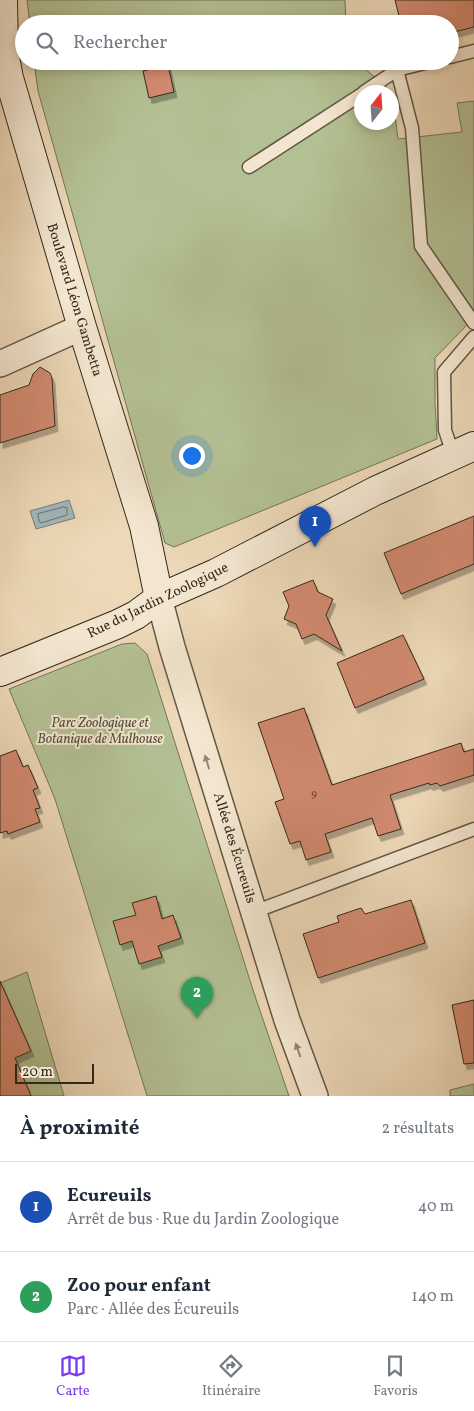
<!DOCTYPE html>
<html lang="fr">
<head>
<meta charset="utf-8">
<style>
	:root { --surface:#fff; --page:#f2f2f3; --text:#1f2937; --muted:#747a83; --line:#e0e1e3; --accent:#7c3aed }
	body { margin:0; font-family:Vollkorn,serif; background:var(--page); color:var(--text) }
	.compass { position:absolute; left:354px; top:85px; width:45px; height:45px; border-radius:50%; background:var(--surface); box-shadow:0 2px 8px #0003; rotate:17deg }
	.scale { position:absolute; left:15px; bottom:12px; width:79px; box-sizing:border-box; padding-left:5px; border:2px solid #332a1e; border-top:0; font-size:14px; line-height:18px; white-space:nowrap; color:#332a1e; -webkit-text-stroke:4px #f3e6d0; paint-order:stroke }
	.you { position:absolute; left:191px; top:455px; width:18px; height:18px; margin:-12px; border:4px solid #fff; border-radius:50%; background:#1a73e8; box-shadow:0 0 0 8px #1a73e833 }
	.badge { display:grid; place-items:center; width:32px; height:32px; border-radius:50%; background:var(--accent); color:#fff; font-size:16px; font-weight:700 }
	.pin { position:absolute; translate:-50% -41px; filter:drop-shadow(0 1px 2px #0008) }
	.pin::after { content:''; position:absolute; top:26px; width:18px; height:15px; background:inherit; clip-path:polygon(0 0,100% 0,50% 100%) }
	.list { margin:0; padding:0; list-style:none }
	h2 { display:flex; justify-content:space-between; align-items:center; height:65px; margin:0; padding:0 20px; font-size:21px }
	h2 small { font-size:16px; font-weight:400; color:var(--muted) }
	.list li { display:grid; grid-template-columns:32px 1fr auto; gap:15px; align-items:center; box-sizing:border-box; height:90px; padding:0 20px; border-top:1px solid var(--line) }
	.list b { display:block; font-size:19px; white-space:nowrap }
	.list p { margin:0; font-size:16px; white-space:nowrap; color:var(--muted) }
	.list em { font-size:16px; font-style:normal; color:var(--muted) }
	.icon { flex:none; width:28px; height:28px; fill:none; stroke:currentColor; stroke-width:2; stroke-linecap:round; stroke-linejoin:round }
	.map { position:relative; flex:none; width:474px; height:1096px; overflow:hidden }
	.search { position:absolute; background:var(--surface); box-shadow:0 2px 8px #0003; left:15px; right:15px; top:15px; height:55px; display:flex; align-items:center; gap:12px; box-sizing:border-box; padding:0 18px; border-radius:28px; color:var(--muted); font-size:19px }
	.sheet { height:245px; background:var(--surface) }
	nav { display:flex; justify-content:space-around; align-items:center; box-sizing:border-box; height:70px; border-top:1px solid var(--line); background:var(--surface); font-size:14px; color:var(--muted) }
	nav a { display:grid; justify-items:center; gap:2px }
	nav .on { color:var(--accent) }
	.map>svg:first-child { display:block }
</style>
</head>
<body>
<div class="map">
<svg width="474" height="1096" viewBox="0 0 474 1096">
	<defs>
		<filter id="shadow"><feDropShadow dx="3" dy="5.5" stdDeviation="0" flood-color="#0004"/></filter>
	</defs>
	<rect width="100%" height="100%" fill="#edd8b7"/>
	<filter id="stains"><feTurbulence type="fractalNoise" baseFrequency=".004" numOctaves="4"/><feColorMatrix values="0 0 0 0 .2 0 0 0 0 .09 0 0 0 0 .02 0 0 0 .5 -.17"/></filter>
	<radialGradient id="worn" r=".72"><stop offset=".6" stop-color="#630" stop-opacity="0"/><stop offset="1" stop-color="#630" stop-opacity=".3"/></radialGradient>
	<path fill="#b3c093" stroke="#737558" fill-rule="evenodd" d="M27,0H345L346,24H30Z
		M34,61H356L392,92L398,139L462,132L457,103L474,101V322L467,325L435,358V402L437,439L174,547L165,543L38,91ZM362,92H392V122H362Z
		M135,643L147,654L253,990L289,1096H147L55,799L9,689L122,644Z
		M27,972L64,1096H0V983Z
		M474,1084V1096H450V1090Z"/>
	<path fill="#a0b6bb" stroke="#747e7c" d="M69,500L75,518L36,529L30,511Z"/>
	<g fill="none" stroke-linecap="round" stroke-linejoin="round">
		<path stroke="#6a706c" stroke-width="1" d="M64,507L67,508V515L41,523L39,521L38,514Z"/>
	</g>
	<path fill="#d28a6f" stroke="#332a1e" filter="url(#shadow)" d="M395,0H474V27L450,33V24H401Z
		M168,65L174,92L149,98L143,71Z
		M40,367L50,373L52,378L55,426L0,443V395L29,385L33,374Z
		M474,516V564L401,594L384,553Z
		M313,580L318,592L333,599L326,615L342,651L314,634L302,639L296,624L284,619L289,606L283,592Z
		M403,635L424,679L355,708L337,663Z
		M304,708L332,785L461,743L464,752L474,749V775L440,786L437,783L430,785L429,783L390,795L401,829L378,836L372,818L325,834L331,852L306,860L300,841L290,844L275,802L284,799L258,723Z
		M16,750L23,767L28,765L38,788L33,790L40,808L35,809L40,822L8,834L7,831L0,833V756Z
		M156,896L162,919L173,915L181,938L158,946L162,957L139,964L132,941L120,945L113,921L136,915L132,903Z
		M411,900L425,943L318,978L303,934L339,922L337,916L361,908L365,914Z
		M0,981L31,1051L15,1058L31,1096H0Z
		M474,1000V1063L464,1064L452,1005Z"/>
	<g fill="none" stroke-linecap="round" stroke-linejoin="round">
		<g stroke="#625644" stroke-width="15">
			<path id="service" d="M450,57L474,51
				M397,70L412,128L421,246L474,323
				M364,92L397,70L433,61
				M249,167L362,94
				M453,454L445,430L444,372L474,337
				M254,912L474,829"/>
		</g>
		<g stroke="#625644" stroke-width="28">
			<path id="minor" d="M0,364L82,327
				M159,598L172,647L287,1020L315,1096"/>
		</g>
		<g stroke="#332a1e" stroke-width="30">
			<path id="secondary" d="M3,0L4,52L9,78L82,327L144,526L159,598
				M0,672L118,624L136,615L159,598L216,573L375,491L474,446"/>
		</g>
		<use href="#service" stroke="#f3e6d0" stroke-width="12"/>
		<use href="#minor" stroke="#f3e6d0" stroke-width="25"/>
		<use href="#secondary" stroke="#f3e6d0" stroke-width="28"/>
	</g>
	<defs><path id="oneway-solid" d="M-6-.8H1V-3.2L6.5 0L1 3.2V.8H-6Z" transform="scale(1.25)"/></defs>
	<g fill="#938877">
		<use href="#oneway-solid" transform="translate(207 762) rotate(-107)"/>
		<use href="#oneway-solid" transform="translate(298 1050) rotate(-110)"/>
	</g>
	<g text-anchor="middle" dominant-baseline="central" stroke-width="4" stroke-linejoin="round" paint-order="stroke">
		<g font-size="11" fill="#5b4232">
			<text x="314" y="794">9</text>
		</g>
		<g font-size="14" fill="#332a1e" stroke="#f3e6d0">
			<text transform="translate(74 300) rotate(73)">Boulevard Léon Gambetta</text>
			<text transform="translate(158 601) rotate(-26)">Rue du Jardin Zoologique</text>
			<text transform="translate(234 848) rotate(73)">Allée des Écureuils</text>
		</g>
		<g font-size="14" font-style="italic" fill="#53503b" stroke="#f3e6d0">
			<text x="100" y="723">Parc Zoologique et<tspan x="100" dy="16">Botanique de Mulhouse</tspan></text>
		</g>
	</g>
	<rect width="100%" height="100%" filter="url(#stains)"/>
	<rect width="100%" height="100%" fill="url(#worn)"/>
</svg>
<svg class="compass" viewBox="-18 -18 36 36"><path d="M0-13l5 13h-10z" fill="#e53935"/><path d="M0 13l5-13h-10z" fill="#747a83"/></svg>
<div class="scale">20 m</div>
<div class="you"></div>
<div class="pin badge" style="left:315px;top:547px;background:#1a4fb4">1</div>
<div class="pin badge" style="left:197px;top:1018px;background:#2e9e5b">2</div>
<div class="search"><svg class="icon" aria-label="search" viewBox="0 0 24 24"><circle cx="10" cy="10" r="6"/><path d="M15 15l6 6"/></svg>Rechercher</div>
</div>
<section class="sheet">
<h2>À proximité<small>2 résultats</small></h2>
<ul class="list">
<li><span class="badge" style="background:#1a4fb4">1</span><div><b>Ecureuils</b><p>Arrêt de bus · Rue du Jardin Zoologique</p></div><em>40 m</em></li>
<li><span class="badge" style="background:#2e9e5b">2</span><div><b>Zoo pour enfant</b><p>Parc · Allée des Écureuils</p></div><em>140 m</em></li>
</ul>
</section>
<nav>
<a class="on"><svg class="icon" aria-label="map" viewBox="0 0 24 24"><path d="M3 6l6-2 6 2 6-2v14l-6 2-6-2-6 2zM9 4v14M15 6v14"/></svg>Carte</a>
<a><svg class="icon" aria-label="directions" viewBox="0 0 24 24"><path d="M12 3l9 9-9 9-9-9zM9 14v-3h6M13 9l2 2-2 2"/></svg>Itinéraire</a>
<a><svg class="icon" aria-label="saved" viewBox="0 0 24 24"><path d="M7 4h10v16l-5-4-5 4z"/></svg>Favoris</a>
</nav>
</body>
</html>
